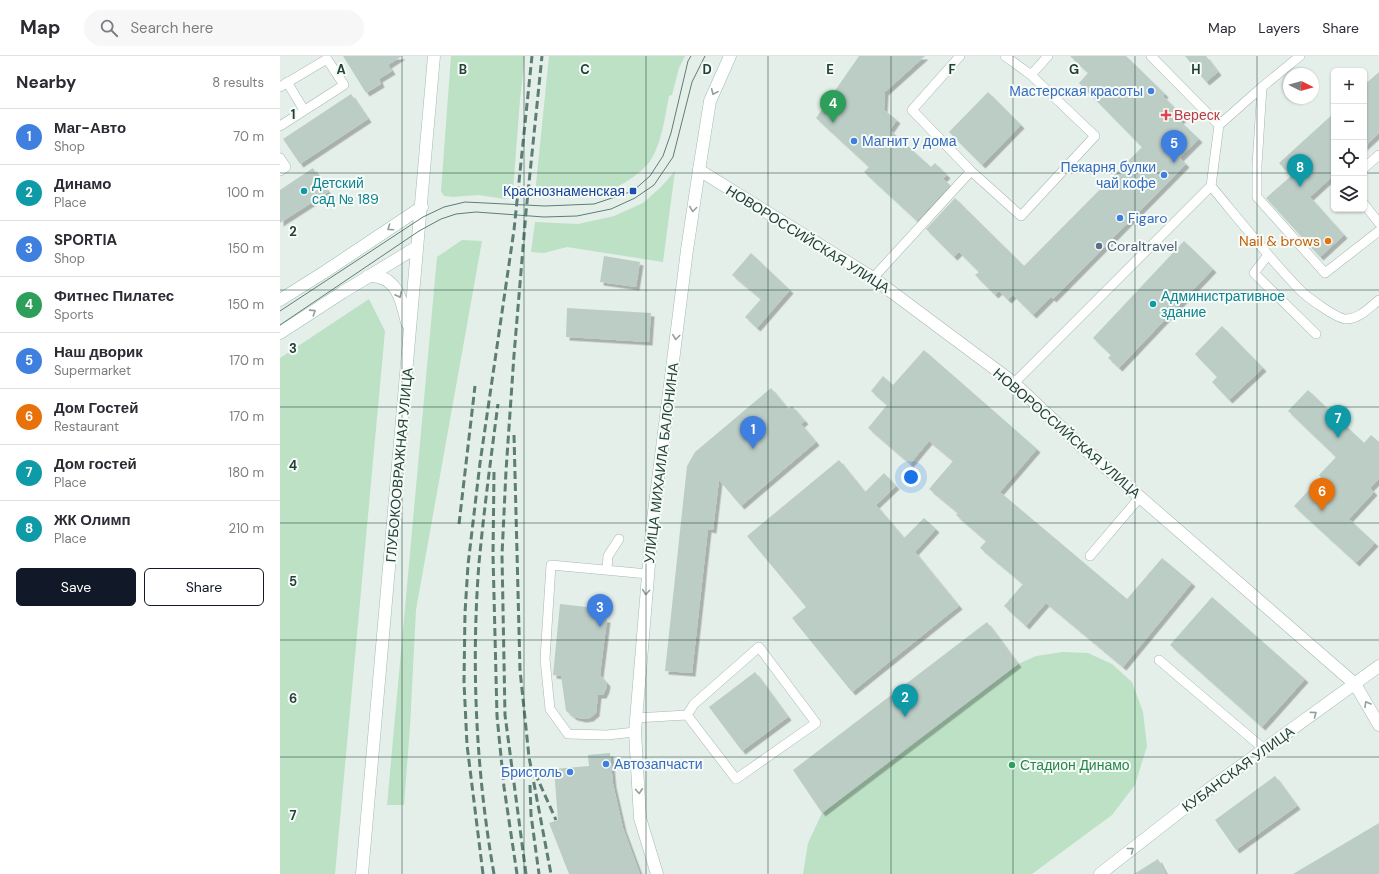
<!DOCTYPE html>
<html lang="en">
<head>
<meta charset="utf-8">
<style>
	:root { --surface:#fff; --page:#f7f7f7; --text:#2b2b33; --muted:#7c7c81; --line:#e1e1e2; --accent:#111827 }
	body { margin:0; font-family:"DM Sans",sans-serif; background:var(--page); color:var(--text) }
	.controls { position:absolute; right:12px; top:12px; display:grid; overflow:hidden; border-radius:6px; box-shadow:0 1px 3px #0004 }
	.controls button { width:36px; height:36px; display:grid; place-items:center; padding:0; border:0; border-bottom:1px solid var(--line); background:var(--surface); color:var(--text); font:20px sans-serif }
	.compass { position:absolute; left:1003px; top:12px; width:36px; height:36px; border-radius:50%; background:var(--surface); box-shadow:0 1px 3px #0004; rotate:95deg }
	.you { position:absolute; left:631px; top:421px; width:14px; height:14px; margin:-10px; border:3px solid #fff; border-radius:50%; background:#1a73e8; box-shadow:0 0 0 6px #1a73e833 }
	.badge { display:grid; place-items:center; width:26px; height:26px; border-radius:50%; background:var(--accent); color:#fff; font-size:13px; font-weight:700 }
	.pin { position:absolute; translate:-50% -33px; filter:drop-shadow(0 1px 2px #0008) }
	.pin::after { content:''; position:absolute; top:21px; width:14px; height:12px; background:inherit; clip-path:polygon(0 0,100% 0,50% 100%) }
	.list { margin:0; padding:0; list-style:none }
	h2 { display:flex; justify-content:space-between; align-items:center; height:52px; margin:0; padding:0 16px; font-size:17px }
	h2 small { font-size:13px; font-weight:400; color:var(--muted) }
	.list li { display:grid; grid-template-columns:26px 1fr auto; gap:12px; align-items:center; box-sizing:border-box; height:56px; padding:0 16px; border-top:1px solid var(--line) }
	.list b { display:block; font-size:15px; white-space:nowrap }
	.list p { margin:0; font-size:13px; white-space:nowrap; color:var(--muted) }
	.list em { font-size:13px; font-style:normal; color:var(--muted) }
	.actions { display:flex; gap:8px; padding:12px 16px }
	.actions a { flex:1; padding:9px 0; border:1px solid var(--accent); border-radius:6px; text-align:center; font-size:14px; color:var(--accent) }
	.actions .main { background:var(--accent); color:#fff }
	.icon { flex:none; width:22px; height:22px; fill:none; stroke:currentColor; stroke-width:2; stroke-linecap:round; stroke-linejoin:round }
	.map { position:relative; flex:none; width:1099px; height:818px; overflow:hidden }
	header { display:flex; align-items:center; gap:24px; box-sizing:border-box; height:56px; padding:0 20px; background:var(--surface); border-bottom:1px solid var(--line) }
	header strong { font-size:19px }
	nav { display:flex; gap:22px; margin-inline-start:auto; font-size:14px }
	.search { width:280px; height:36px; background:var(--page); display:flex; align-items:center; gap:10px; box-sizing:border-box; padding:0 14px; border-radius:22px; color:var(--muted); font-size:15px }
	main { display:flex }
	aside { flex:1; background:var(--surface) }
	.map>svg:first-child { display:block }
</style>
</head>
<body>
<header>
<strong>Map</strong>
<div class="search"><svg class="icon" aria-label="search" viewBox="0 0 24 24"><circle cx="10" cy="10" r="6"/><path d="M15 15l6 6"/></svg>Search here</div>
<nav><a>Map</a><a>Layers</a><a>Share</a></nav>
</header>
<main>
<aside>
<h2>Nearby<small>8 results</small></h2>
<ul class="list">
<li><span class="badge" style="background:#3f7fe0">1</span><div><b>Маг-Авто</b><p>Shop</p></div><em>70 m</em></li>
<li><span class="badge" style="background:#0f9aa8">2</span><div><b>Динамо</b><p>Place</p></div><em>100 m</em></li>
<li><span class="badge" style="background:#3f7fe0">3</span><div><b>SPORTIA</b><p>Shop</p></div><em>150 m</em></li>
<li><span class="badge" style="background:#2e9e5b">4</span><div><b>Фитнес Пилатес</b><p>Sports</p></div><em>150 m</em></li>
<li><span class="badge" style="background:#3f7fe0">5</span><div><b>Наш дворик</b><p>Supermarket</p></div><em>170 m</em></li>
<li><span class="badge" style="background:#e8710a">6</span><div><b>Дом Гостей</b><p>Restaurant</p></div><em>170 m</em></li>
<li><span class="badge" style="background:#0f9aa8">7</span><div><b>Дом гостей</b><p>Place</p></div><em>180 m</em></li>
<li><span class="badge" style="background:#0f9aa8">8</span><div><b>ЖК Олимп</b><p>Place</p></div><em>210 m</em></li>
</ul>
<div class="actions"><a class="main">Save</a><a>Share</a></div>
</aside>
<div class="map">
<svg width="1099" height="818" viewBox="0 0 1099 818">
	<defs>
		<filter id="shadow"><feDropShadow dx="3.5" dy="3.5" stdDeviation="0" flood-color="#0004"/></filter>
	</defs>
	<rect width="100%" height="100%" fill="#e5efea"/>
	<path fill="#bce1c5" d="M171,0H245L240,44L233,135L225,143L198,139L173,141L164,140L161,135Z
		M269,0H405L399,12L392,39L389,40C385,61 382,84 372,102C362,120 327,139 307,141C290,143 273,141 255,138Z
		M395,115L383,206L287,191L264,197L251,196L255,166L298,168L334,160L363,147L381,131Z
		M182,184L202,185L136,554L130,671L124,749H107L157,201Z
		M89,243L105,275L55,818H0V302Z
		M783,596L808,597L832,608L852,626L863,656L867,690L855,729L832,759L752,818H523L528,787L542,757L725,614L756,600Z"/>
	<path fill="#bccdc6" filter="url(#shadow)" d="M63,0H122L108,9L112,15L99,23L101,28L86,37Z
		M579,0H645L605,36L604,54L617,64L610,74L651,111L655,107L667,119L663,123L670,129L637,165L584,116L589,111L536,62Z
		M790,0H846L885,38L883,40L904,61L900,65L919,83L900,102L906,108L773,243L771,241L753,259L733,239L728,244L719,235L715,239L695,219L699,216L679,196L674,201L646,173L675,142L744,210L862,91L799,27L808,17Z
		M905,0H926L938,16L926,26Z
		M1099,16V77L1084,91V29Z
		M708,36L741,69L702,109L669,76Z
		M71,38L88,63L20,108L3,83Z
		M1054,57V119L1030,141L1064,179L1040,201L986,142L1011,120L999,107Z
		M33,112L48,136L0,167V134Z
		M904,185L933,213L839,312L828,302L831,299L813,282Z
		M471,197L510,234L477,272L465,261L481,243L452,219Z
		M324,200L360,206L356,231L320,226Z
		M287,252L371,257L369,286L286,281Z
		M942,270L983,312L949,344L932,326L937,321L915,298Z
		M644,294L757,393L720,436L847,543L882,502L912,527L843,611L766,547L746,570L724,550L743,528L700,492L706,485L676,459L678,457L649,433L673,405L649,385L630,408L588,372L607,349L591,335L603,320L613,329Z
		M491,332L508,353L512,350L525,365L521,368L536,386L461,450L439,424L433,474L428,473L412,617L385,615L407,410L415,396Z
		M1028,334L1084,387L1091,379L1099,386V423L1090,432L1094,436L1069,463L1095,487L1076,507L1014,450L1041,421L1039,419L1056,401L1008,355Z
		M559,404L585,436L604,417L616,430L596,449L624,482L644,462L656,473L635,496L679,550L572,636L512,562L526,551L467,480Z
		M932,541L1025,623L982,671L890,589Z
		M280,548L307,551L313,556V563H327L320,619L327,627L326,633L323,639H318L316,657L310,662L303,663L294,661L286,655L281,620L273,619Z
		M707,566L738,608L542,757L513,714Z
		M475,616L508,661L462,695L429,651Z
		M330,697L333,728L343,772L360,818H289L269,767L278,764L274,713L309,710L308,699Z
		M995,720L1017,750L956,794L935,764Z
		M1099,767V818H1013Z
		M878,803L886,818H854Z"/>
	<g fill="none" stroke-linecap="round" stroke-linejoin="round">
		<g stroke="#a7b8b1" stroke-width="10">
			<path id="lane" d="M680,0L632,54L691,115L741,160L815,80L751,19
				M725,0L751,19L768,0
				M871,0L939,69L982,31L1020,0
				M7,26L24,54
				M0,31L47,3L64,29L0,70
				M982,31L977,109V141L1045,217L1099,175
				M0,102L6,111L0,115
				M1084,112L1099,99
				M931,130C960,165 988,201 1020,234C1027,241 1057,263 1066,263C1079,263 1089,252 1099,244
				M1084,148L1099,167
				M988,199L974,217L1036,278
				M593,222L691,115
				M734,327L931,130L939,69
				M810,500L860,441
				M327,513L328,500L339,483
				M879,604L984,693
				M355,662L407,659L414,648L479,591L536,667L456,723L407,659
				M355,676L327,679L288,678L270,653L265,603L271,509L368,518"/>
		</g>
		<g stroke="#a7b8b1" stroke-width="13">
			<path id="street" d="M419,114L593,222L734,327L800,389L1075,628L1099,669"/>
		</g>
		<g stroke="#a2bbb2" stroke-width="13">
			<path id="secondary" d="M88,220C117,218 122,245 127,267
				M0,244L46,215L142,151
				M0,277L63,236L137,191
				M82,818L154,0
				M377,818L360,762L355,676L372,472L407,194L419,114L430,45L450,0
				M820,818L925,736L1099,610"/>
		</g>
		<use href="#lane" stroke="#fff" stroke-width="9"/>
		<use href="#street" stroke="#fff" stroke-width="12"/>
		<use href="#secondary" stroke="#fff" stroke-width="12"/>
		<path stroke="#5d7e74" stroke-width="1" d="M0,255L143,161L164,151L185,146L265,150L314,148L353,135L370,120L383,100L391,77L408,5L411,0
			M0,269L139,175L161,163L176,158L196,156L264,161L297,160L331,153L355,142L374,129L393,101L412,26L425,0"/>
		<path stroke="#5d7e74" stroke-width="3" stroke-dasharray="8 4" stroke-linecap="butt" d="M234,379L240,614L249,701L271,818
			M214,416L213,499L217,660L224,731L237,818
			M179,468L195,330
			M255,717L276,764
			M250,729L251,759L259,818
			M203,818L187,689L184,626L185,557L188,509L200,407L234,174L252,0
			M214,818C196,716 191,610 199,507C204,454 211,401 218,348
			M246,818L225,659L222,499L226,415L234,299L246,156L262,0"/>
	</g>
	<defs><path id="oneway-chevron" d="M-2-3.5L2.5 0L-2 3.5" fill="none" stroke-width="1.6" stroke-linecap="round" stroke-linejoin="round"/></defs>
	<g stroke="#90a09c">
		<use href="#oneway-chevron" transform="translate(434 36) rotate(114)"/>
		<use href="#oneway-chevron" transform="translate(413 153) rotate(98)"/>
		<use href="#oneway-chevron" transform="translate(110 172) rotate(146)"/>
		<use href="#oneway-chevron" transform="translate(119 239) rotate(64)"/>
		<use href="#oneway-chevron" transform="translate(33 256) rotate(-33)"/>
		<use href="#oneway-chevron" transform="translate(396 281) rotate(97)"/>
		<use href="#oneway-chevron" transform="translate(366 536) rotate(95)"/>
		<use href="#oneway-chevron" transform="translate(1087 648) rotate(-120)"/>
		<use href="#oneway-chevron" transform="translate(1034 658) rotate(-36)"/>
		<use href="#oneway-chevron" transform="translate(359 735) rotate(86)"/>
		<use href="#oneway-chevron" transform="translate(851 794) rotate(-38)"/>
	</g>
	<path fill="none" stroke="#224239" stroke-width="1" stroke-opacity="0.55" d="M122,0V818M244,0V818M366,0V818M488,0V818M611,0V818M733,0V818M855,0V818M977,0V818M0,117H1054M1084,117H1099M0,234H1099M0,351H1099M0,467H1099M0,584H1099M0,701H1099"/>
	<g fill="#3f7fe0" stroke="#f6fbf8" stroke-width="1.5">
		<circle cx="871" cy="35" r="4"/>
		<circle cx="574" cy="85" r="4"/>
		<circle cx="884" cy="119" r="4"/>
		<circle cx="840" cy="162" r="4"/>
		<circle cx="326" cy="708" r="4"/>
		<circle cx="290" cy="716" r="4"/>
	</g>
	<path fill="#e0444e" stroke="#f6fbf8" stroke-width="1.5" d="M884 53h4v4h4v4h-4v4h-4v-4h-4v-4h4z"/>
	<g fill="#0f9aa8" stroke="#f6fbf8" stroke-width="1.5">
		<circle cx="24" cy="135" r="4"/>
		<circle cx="873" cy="248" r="4"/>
	</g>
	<rect fill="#1a4fb4" stroke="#f6fbf8" stroke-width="1.5" x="349" y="131" width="8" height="8" rx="2"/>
	<circle fill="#e8710a" stroke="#f6fbf8" stroke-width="1.5" cx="1048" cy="185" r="4"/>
	<circle fill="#5c6f8a" stroke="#f6fbf8" stroke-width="1.5" cx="819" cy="190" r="4"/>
	<circle fill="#2e9e5b" stroke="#f6fbf8" stroke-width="1.5" cx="732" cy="709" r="4"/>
	<g text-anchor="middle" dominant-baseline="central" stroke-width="4" stroke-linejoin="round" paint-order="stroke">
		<g font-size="14" fill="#366cbe" stroke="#f6fbf8" text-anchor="end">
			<text x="863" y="35">Мастерская красоты</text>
			<text x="582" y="85" text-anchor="start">Магнит у дома</text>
			<text x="876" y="111">Пекарня булки<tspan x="876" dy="16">чай кофе</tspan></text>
			<text x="848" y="162" text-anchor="start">Figaro</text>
			<text x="334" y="708" text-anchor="start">Автозапчасти</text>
			<text x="282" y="716">Бристоль</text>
		</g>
		<g font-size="14" fill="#be3a42" stroke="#f6fbf8" text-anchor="start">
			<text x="894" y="59">Вереск</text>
		</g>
		<g font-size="14" fill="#0d838f" stroke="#f6fbf8" text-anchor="start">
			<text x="32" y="127">Детский<tspan x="32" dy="16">сад № 189</tspan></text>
			<text x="881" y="240">Административное<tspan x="881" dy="16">здание</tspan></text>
		</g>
		<g font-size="14" fill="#164399" stroke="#f6fbf8" text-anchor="end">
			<text x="345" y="135">Краснознаменская</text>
		</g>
		<g font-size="14" fill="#224239" stroke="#f6fbf8">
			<text transform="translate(528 183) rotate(32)">НОВОРОССИЙСКАЯ УЛИЦА</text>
			<text transform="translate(787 377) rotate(41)">НОВОРОССИЙСКАЯ УЛИЦА</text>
			<text transform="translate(381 407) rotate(-83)">УЛИЦА МИХАИЛА БАЛОНИНА</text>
			<text transform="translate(119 409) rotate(-85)">ГЛУБОКООВРАЖНАЯ УЛИЦА</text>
			<text transform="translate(958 713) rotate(-36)">КУБАНСКАЯ УЛИЦА</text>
		</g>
		<g font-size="14" fill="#c56008" stroke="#f6fbf8" text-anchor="end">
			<text x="1040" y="185">Nail &amp; brows</text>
		</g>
		<g font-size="14" fill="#4e5e75" stroke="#f6fbf8" text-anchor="start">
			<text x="827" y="190">Coraltravel</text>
		</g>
		<g font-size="14" fill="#27864d" stroke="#f6fbf8" text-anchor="start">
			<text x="740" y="709">Стадион Динамо</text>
		</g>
	</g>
	<g font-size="13" text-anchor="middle" font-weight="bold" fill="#224239" stroke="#f6fbf8" stroke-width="4" stroke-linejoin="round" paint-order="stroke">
		<text x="61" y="18">A</text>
		<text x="183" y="18">B</text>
		<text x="305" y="18">C</text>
		<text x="427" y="18">D</text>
		<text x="550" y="18">E</text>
		<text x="672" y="18">F</text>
		<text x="794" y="18">G</text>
		<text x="916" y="18">H</text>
		<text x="13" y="63">1</text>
		<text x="13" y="180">2</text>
		<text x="13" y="297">3</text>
		<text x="13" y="414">4</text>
		<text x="13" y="530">5</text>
		<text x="13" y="647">6</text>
		<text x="13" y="764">7</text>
	</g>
</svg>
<div class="controls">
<button>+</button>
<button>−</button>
<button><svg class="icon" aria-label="locate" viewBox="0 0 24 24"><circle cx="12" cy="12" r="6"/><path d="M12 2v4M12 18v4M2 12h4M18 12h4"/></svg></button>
<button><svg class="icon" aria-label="layers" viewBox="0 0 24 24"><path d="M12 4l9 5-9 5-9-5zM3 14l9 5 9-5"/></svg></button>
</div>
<svg class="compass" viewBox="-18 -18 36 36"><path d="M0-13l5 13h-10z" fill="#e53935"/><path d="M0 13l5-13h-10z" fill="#7c7c81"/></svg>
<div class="you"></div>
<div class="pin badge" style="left:473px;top:393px;background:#3f7fe0">1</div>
<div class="pin badge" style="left:625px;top:661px;background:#0f9aa8">2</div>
<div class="pin badge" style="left:320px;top:571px;background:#3f7fe0">3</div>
<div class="pin badge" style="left:553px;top:67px;background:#2e9e5b">4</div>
<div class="pin badge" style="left:894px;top:107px;background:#3f7fe0">5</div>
<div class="pin badge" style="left:1042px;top:455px;background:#e8710a">6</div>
<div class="pin badge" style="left:1058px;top:382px;background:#0f9aa8">7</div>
<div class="pin badge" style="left:1020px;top:131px;background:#0f9aa8">8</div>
</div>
</main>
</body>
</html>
